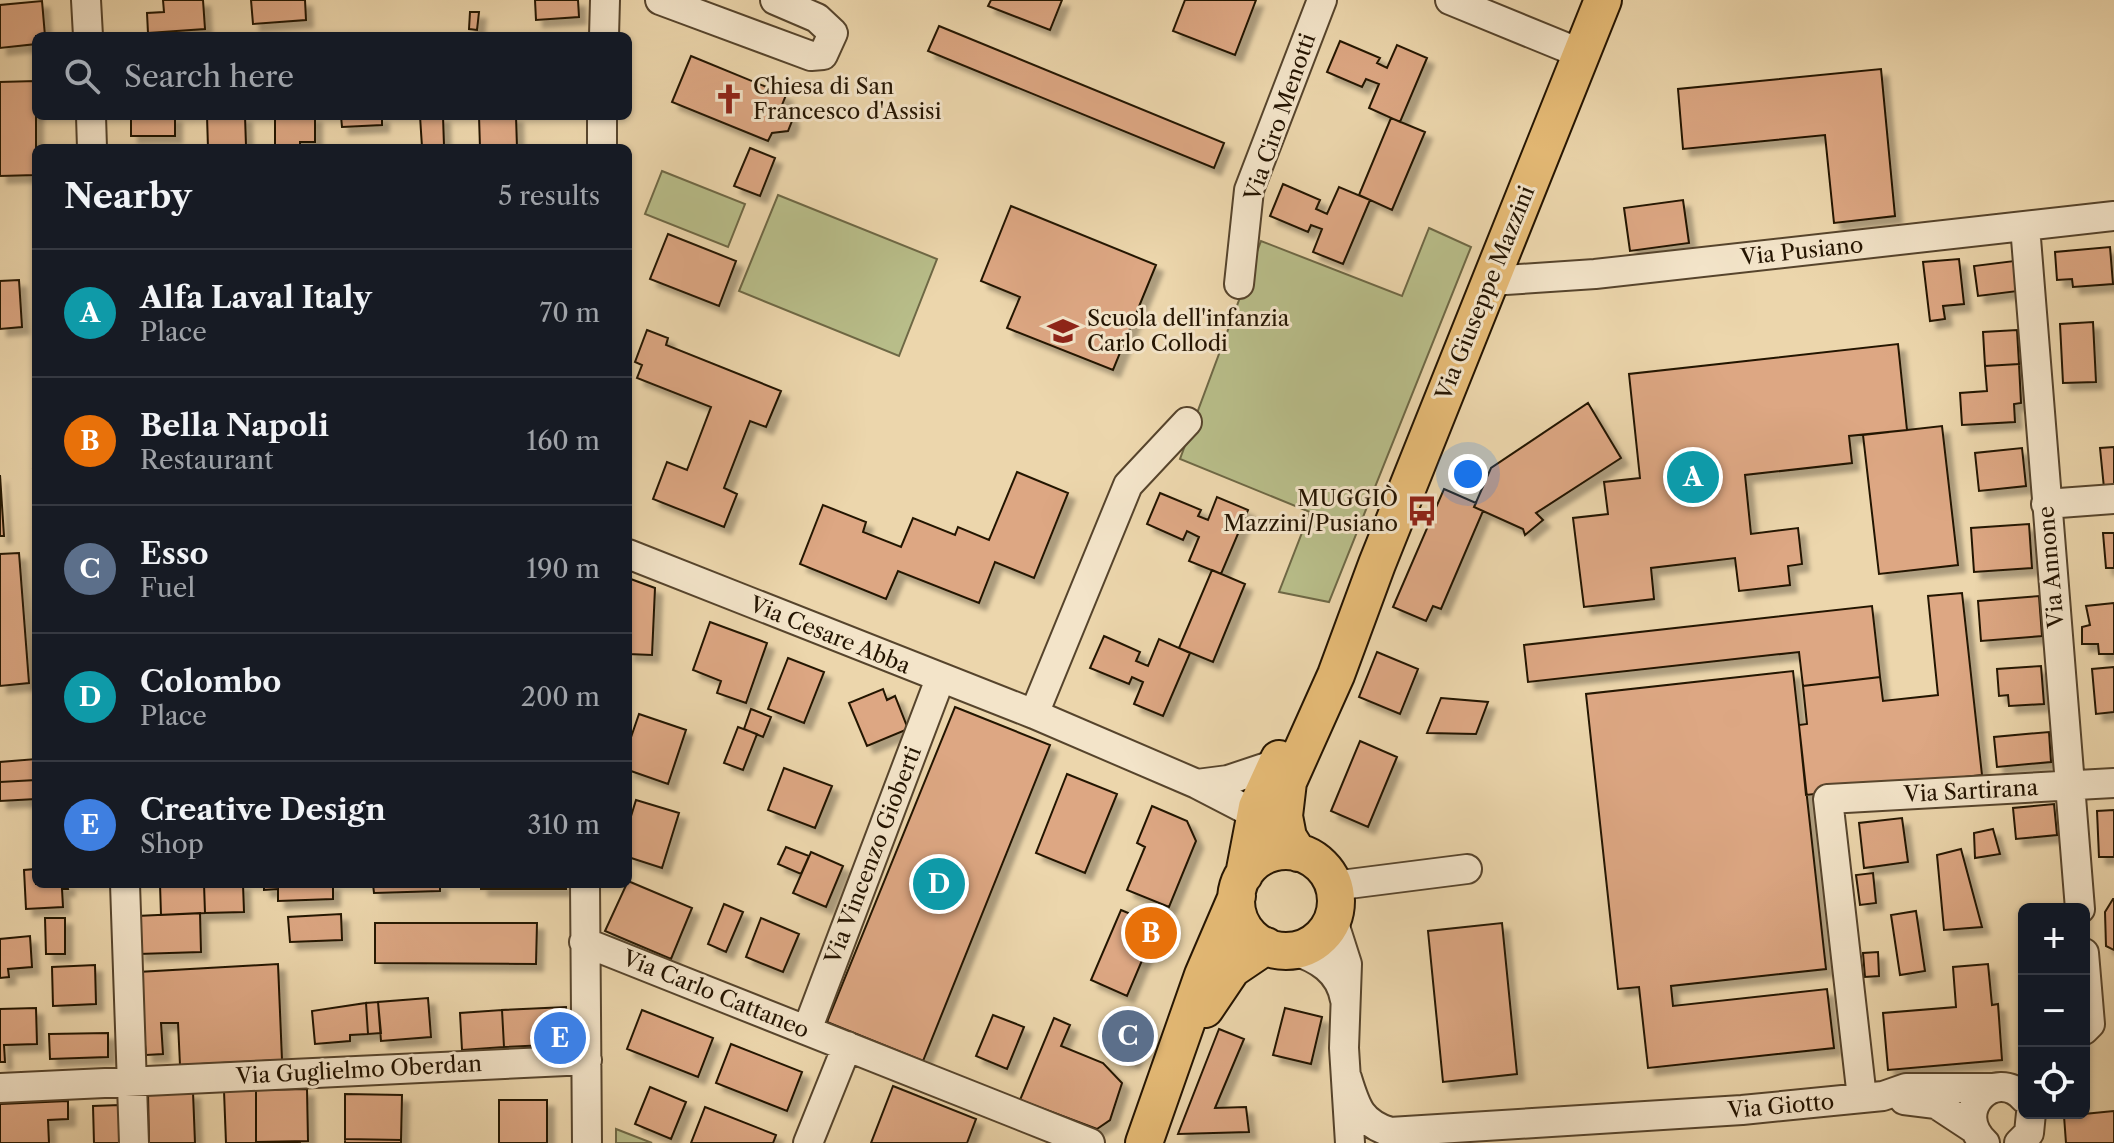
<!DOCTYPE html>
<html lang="en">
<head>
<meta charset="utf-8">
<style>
	:root { --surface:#171b24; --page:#242831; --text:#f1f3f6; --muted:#9ea1a6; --line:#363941; --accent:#c59692 }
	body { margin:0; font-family:"Libre Caslon Text",serif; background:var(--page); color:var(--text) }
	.controls { position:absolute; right:24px; bottom:24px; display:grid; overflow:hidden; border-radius:12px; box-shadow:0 2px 6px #0004 }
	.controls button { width:72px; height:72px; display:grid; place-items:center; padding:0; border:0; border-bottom:2px solid var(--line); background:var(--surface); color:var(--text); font:40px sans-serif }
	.you { position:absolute; left:1468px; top:474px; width:28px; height:28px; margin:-20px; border:6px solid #fff; border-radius:50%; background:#1a73e8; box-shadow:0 0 0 12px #1a73e833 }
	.badge { display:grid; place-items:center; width:52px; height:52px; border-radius:50%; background:var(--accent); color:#fff; font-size:26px; font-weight:700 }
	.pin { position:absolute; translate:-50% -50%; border:4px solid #fff; box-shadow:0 2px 8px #0006 }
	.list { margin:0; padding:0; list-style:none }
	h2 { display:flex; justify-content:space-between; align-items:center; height:104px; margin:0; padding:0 32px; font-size:34px }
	h2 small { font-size:26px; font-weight:400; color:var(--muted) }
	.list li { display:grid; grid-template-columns:52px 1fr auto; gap:24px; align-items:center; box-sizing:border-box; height:128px; padding:0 32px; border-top:2px solid var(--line) }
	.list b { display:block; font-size:30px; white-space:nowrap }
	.list p { margin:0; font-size:26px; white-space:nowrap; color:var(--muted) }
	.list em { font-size:26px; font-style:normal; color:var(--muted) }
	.icon { flex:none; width:44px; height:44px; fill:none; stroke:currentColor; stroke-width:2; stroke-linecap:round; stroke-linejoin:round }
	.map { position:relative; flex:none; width:2114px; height:1143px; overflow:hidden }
	.search { position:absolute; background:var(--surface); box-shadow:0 2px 6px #0004; left:32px; top:32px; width:600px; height:88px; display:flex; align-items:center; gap:20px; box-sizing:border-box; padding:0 28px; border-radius:12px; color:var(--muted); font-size:30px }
	.panel { position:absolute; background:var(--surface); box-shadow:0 2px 6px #0004; left:32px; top:144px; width:600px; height:744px; border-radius:12px }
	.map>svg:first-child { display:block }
</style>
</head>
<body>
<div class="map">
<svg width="2114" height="1143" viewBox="0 0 2114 1143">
	<defs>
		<filter id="shadow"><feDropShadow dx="7" dy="7" stdDeviation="2" flood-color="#0004"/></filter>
	</defs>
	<rect width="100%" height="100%" fill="#ecd6ac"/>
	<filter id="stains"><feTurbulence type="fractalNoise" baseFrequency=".0025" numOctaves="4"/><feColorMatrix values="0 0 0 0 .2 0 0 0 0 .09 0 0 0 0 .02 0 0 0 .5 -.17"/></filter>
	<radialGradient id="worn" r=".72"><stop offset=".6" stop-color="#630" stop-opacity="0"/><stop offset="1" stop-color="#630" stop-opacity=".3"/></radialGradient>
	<path fill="#b8bd89" stroke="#6e6845" stroke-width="2" d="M662,171L745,204L728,247L645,214Z
		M778,195L937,259L899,356L739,291Z
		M1429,228L1471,247L1329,602L1279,592L1310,512L1180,459L1261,241L1402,296Z
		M616,1129L652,1143H616Z"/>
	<path fill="#dda783" stroke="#241401" stroke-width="2" filter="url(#shadow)" d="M163,0H203L205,29L148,33L147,13L164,12Z
		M251,0H305L306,20L253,24Z
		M535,0H578L579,17L536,20Z
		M991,0H1062L1050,30L988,6Z
		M1185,0H1256L1235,55L1173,31Z
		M42,1L45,36H36V44L0,48V5Z
		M470,12H479L477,30L469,29Z
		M939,26L1224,143L1214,168L928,51Z
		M1340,41L1380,58L1377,63L1387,68L1397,45L1427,58L1400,122L1369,108L1379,84L1366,79L1362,87L1327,72Z
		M691,56L786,95L782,105L790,113L792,121L788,131L772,133L768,141L672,102Z
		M1881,69L1895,216L1834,223L1825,135L1683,149L1678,89Z
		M36,81V175L0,176V82Z
		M131,116H175V136H131Z
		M207,116H245L246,146L208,148Z
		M275,116H315V142H300V148H275Z
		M341,116H382V125L342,127Z
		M420,116H443L444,146L422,147Z
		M479,116H516L517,148H480Z
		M1391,118L1425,132L1392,210L1359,195Z
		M750,148L775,158L760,196L734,186Z
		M1283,184L1320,200L1316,209L1327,214L1339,187L1370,200L1343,264L1313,252L1322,229L1311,225L1308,232L1270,216Z
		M1683,200L1689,243L1630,251L1624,208Z
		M1011,206L1156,265L1113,370L1007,328L1020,297L981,281Z
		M668,234L736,261L719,306L650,279Z
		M2110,247L2113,284L2073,287L2072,279L2057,280L2055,252Z
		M1959,259L1964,304L1943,306L1945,319L1930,321L1923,262Z
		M2014,261L2018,291L1978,296L1974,266Z
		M19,280L22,327L0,329V281Z
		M2093,322L2096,382L2063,383L2060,324Z
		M647,330L668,338L666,345L781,391L766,427L750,421L724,488L737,494L724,527L653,499L667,462L687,470L711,407L637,378L642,365L635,362Z
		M2017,330L2019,364L1985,366L1983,332Z
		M1898,344L1907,430L1849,436L1852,463L1745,475L1751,534L1798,528L1802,564L1788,566L1790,585L1739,591L1735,558L1651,568L1654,599L1584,607L1573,518L1608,514L1604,482L1640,478L1629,374Z
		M2019,364L2021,403L2014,404L2015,422L1962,425L1960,393L1987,391L1985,366Z
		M1588,403L1621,458L1536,513L1543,520L1525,535L1523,529L1474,507L1491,468Z
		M1942,426L1958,565L1879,574L1863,435Z
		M2114,447V487L2104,488L2100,448Z
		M2022,448L2026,486L1979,491L1975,453Z
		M33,469H36V516Z
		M1017,472L1068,493L1034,578L995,562L979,603L898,571L886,599L800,564L823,505L866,522L863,532L901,547L913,518L955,535L958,527L989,540Z
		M0,475L4,536H0Z
		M1444,489L1476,503L1474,507L1483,511L1441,609L1433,606L1426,621L1393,607Z
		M1160,493L1201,510L1198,516L1208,520L1217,497L1248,510L1221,574L1189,561L1199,537L1187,531L1183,540L1147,524Z
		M2029,524L2032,568L1974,572L1971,528Z
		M2103,533H2114V568H2106Z
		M19,553L29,683L0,686V554Z
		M1212,570L1245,584L1213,662L1179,648Z
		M628,578L655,588L652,655L628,654Z
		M1962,593L1982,775L1806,795L1799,725L1807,724L1803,686L1880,677L1883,701L1938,695L1928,596Z
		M2039,596L2042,636L1981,641L1978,601Z
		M2114,603V654H2099L2098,644H2082V627L2090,625L2086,606Z
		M1872,606L1880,677L1803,686L1799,652L1528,682L1524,645Z
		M710,622L767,643L746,703L717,693L721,681L693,670Z
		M1104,636L1140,652L1136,661L1148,666L1159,639L1190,653L1163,716L1134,704L1143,682L1132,677L1129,684L1090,668Z
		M1377,652L1418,669L1400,714L1359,697Z
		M788,658L824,672L804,723L768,709Z
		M2041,666L2044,704L2009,706L2008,695L1999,696L1997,669Z
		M2114,667V712L2096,714L2092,669Z
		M1793,671L1826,969L1671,986L1673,1006L1827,989L1834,1048L1648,1068L1639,987L1618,989L1586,694Z
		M883,689L887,700L895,696L908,729L867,746L849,703Z
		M1441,698L1488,702L1476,734L1427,733Z
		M955,707L1050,745L923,1061L827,1022Z
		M751,709L771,717L763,737L744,729Z
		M639,714L686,730L668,784L628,770V746Z
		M738,727L757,734L743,770L724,763Z
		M2049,732L2051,762L1997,767L1994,737Z
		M1360,741L1397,757L1368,827L1331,811Z
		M36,759V780L0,782V762Z
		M784,768L832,786L815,828L768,810Z
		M1067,774L1117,794L1085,873L1036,853Z
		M36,780V799L0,801V782Z
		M636,800L679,813L662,868L628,857V826Z
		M2054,804L2057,835L2016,839L2013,808Z
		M1152,806L1187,821L1196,841L1169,907L1127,890L1145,847L1137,843Z
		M2114,810V857H2099L2097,811Z
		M1902,818L1908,862L1864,868L1859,823Z
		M1993,829L2000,854L1975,858L1974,833Z
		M786,847L809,856L801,874L778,864Z
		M1961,849L1982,927L1944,930L1937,855Z
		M811,852L843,866L826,907L793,893Z
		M34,855L36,884H67L68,889H62L63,907L26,909L24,870L35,869Z
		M1873,873L1876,903L1860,905L1856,875Z
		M628,881L692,908L671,959L605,931Z
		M160,884H204L205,913L161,915Z
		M204,884H243L244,912L205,913Z
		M264,884H333V899L278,901V889L264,890Z
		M373,884H440V891L374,893Z
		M481,884H566V889H481Z
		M2113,899H2114V950L2106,946L2105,912Z
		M724,904L743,912L726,952L708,944Z
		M1121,910L1157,925L1127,996L1091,980Z
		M1916,911L1925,971L1900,975L1891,915Z
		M200,913L201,952L138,954L137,916Z
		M341,914L342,940L290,942L288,917Z
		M45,918H65V954H46Z
		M761,918L799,934L783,972L746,957Z
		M375,923H537L536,964L375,963Z
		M1502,923L1517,1074L1443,1082L1428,931Z
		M30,936L32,967L8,969L9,977L0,978V939Z
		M1878,952L1879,976L1865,977L1863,953Z
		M278,964L282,1060L180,1065L178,1023H161L163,1054L146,1055L138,972Z
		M1988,964L1992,1005L1998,1004L2002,1060L1888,1070L1883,1013L1956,1007L1953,967Z
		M95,965L96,1004L53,1006L52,967Z
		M428,998L431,1037L381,1041L378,1002Z
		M378,1002L381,1033L368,1034L366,1003Z
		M366,1003L368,1034L350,1035V1041L315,1044L312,1011Z
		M566,1007L568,1044L504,1047L502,1010Z
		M36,1008L37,1044L4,1045L5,1062H0V1009Z
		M1285,1008L1322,1017L1311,1064L1273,1055Z
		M502,1010L504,1047L462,1050L460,1013Z
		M642,1010L713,1038L698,1077L627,1049Z
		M993,1015L1024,1027L1007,1069L976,1056Z
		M1054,1018L1070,1025L1061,1046L1103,1063L1122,1083L1110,1120L1097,1129L1020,1100Z
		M1219,1029L1244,1039L1215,1108L1246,1107L1249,1132L1178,1134Z
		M1121,1030L1142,1039L1132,1061L1111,1052Z
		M108,1033V1057L50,1059L49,1034Z
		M731,1044L802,1072L787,1111L716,1083Z
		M893,1086L976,1119L967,1143H871Z
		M650,1087L686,1102L671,1139L635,1124Z
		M307,1089L308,1141L256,1142V1090Z
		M256,1090V1142L301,1143H226L224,1091Z
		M193,1092L195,1143H149L148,1093Z
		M345,1094L402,1095L401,1140L345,1139Z
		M499,1100H547V1143H499Z
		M68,1101V1119L48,1120L49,1143H0V1104Z
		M120,1105L121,1143H94L93,1106Z
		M705,1107L776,1135L773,1143H691Z
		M2114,1111V1143H2066L2064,1116Z
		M345,1139L401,1140V1143H345Z"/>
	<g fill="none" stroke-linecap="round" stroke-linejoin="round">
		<g stroke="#56442c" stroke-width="32">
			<path id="minor" d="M86,0L88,36
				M660,0L811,56L823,55L833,33L817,18L775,0
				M1450,0L1582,54
				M604,36L605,0
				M91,116L92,148
				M602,148V116
				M2025,226L2080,909
				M1490,281L1595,274L2114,216
				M1239,284L1249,190L1322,0
				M2046,504L2114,499
				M628,554L1034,714L1197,784L1255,814
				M1034,714L1128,485L1187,422
				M1197,784L1228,780L1276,764
				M125,884L134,1143
				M585,884L587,1143
				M1333,886L1467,869
				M1332,917L1347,964L1344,1048L1350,1143
				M584,942L1090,1143
				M1292,950C1318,958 1340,971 1345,1000
				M2084,953L2090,1024L2084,1030
				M807,1030L940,679
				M1347,1078C1356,1107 1360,1122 1390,1132L1742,1110L1883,1096L1906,1088H1993
				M0,1088L587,1060
				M1862,1098L1828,799L2114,783
				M1904,1100L1936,1104L1974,1129
				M808,1143L847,1046
				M1985,1143C1950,1111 1995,1066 2024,1098
				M2019,1143L2029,1133L2031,1113"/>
		</g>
		<g stroke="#241401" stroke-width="40">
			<path id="major" d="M1236 901a50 50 0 1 1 100 0a50 50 0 1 1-100 0Z
				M1298,853L1288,837L1284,816L1288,782L1336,675L1377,564L1603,0
				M1244,875L1257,807L1279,759
				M1205,1009L1232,969L1266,946
				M1144,1143L1203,975L1237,896"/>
		</g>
		<use href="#minor" stroke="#f3e4c9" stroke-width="28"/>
		<use href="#major" stroke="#e6bb76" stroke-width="36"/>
	</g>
	<defs>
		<g id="church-bare" transform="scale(2.4)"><path d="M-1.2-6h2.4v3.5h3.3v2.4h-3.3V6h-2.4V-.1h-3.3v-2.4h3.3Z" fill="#8f2418" stroke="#f3e4c9" stroke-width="2.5" paint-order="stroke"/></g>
		<g id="school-bare" transform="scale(2.4)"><path d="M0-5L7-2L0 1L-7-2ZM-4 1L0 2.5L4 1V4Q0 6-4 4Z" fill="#8f2418" stroke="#f3e4c9" stroke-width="2.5" paint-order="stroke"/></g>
		<g id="bus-bare" transform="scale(2.4)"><path d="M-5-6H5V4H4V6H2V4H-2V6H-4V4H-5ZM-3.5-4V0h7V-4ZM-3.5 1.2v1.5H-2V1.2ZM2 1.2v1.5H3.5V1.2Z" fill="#8f2418" stroke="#f3e4c9" stroke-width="2.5" paint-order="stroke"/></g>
	</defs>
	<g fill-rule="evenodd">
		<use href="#church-bare" x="729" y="99"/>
		<use href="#school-bare" x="1063" y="331"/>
		<use href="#bus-bare" x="1422" y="511"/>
	</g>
	<g text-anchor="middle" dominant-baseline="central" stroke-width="6" stroke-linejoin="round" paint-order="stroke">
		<g font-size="22" fill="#241401" stroke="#f3e4c9" text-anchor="start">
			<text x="753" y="86">Chiesa di San<tspan x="753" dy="25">Francesco d'Assisi</tspan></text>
			<text x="1087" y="318">Scuola dell'infanzia<tspan x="1087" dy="25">Carlo Collodi</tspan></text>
			<text x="1398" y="498" text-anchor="end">MUGGIÒ<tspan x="1398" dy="25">Mazzini/Pusiano</tspan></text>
		</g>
		<g font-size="22" fill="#241401" stroke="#f3e4c9">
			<text transform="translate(1280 117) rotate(-71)">Via Ciro Menotti</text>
			<text transform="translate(1802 251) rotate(-6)">Via Pusiano</text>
			<text transform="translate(1485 293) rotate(-68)">Via Giuseppe Mazzini</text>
			<text transform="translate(2051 567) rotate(-95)">Via Annone</text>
			<text transform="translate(830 635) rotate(22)">Via Cesare Abba</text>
			<text transform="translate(1971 791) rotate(-3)">Via Sartirana</text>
			<text transform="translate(873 855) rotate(-69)">Via Vincenzo Gioberti</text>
			<text transform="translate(716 994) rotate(22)">Via Carlo Cattaneo</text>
			<text transform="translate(359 1070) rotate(-3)">Via Guglielmo Oberdan</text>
			<text transform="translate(1781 1106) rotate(-5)">Via Giotto</text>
		</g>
	</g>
	<rect width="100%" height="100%" filter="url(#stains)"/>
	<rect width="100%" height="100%" fill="url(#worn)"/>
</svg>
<div class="controls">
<button>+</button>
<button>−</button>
<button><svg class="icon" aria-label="locate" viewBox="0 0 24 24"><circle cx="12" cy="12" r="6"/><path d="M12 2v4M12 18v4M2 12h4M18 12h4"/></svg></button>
</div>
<div class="you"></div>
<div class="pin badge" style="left:1693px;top:477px;background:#0f9aa8">A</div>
<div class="pin badge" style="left:1151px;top:933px;background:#e8710a">B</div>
<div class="pin badge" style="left:1128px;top:1036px;background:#5c6f8a">C</div>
<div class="pin badge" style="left:939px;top:884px;background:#0f9aa8">D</div>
<div class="pin badge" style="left:560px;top:1038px;background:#3f7fe0">E</div>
<div class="search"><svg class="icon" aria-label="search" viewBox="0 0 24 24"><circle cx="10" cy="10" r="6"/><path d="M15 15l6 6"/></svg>Search here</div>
<section class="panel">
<h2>Nearby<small>5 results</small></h2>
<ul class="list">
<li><span class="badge" style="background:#0f9aa8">A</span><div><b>Alfa Laval Italy</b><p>Place</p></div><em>70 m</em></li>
<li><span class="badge" style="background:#e8710a">B</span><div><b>Bella Napoli</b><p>Restaurant</p></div><em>160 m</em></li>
<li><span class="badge" style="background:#5c6f8a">C</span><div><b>Esso</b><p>Fuel</p></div><em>190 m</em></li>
<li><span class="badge" style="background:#0f9aa8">D</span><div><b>Colombo</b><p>Place</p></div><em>200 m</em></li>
<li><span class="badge" style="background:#3f7fe0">E</span><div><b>Creative Design</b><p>Shop</p></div><em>310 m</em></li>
</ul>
</section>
</div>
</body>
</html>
